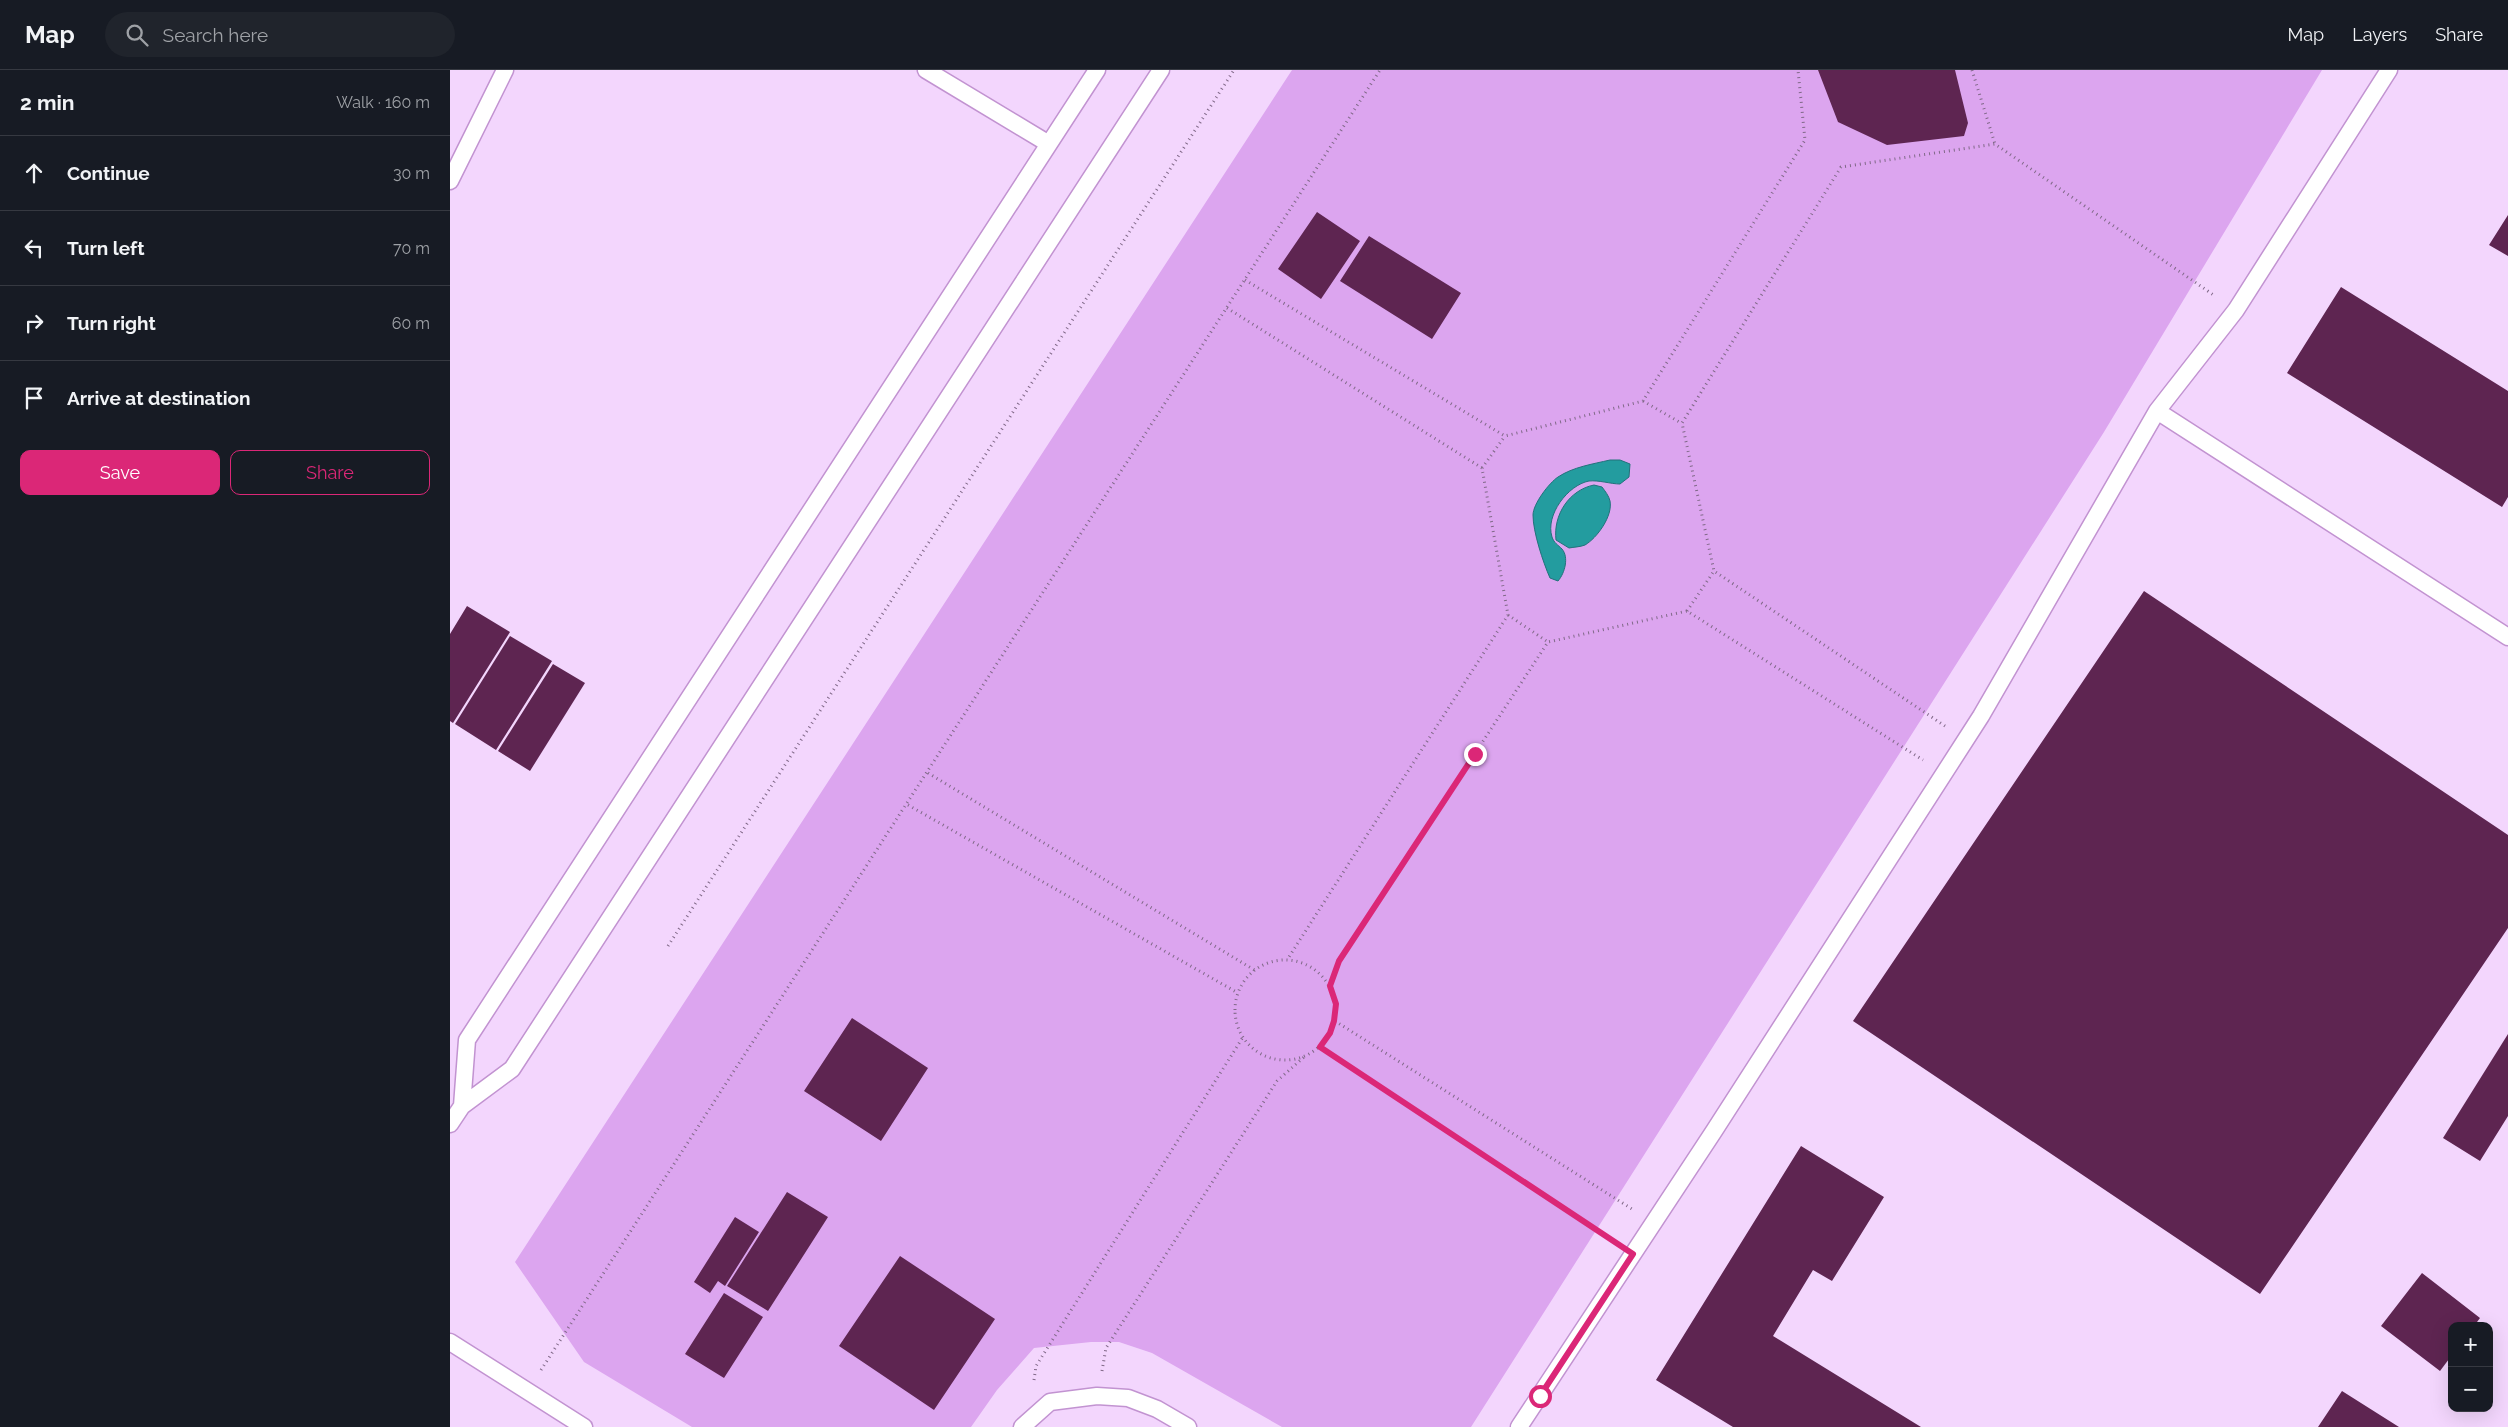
<!DOCTYPE html>
<html lang="en">
<head>
<meta charset="utf-8">
<style>
	:root { --surface:#171b24; --page:#20242c; --text:#f1f3f6; --muted:#9ea1a6; --line:#363941; --accent:#db2777 }
	body { margin:0; font-family:Raleway,sans-serif; background:var(--page); color:var(--text) }
	.controls { position:absolute; right:15px; bottom:15px; display:grid; overflow:hidden; border-radius:10px; box-shadow:0 5px 20px #0002 }
	.controls button { width:45px; height:45px; display:grid; place-items:center; padding:0; border:0; border-bottom:1px solid var(--line); background:var(--surface); color:var(--text); font:25px sans-serif }
	.stop { position:absolute; width:15px; height:15px; margin:-11px; border:4px solid #db2777; border-radius:50%; background:#fff }
	.stop.end { background:#db2777; border-color:#fff; box-shadow:0 1px 5px #0008 }
	.list { margin:0; padding:0; list-style:none }
	h2 { display:flex; justify-content:space-between; align-items:center; height:65px; margin:0; padding:0 20px; font-size:21px }
	h2 small { font-size:16px; font-weight:400; color:var(--muted) }
	.list li { display:grid; grid-template-columns:32px 1fr auto; gap:15px; align-items:center; box-sizing:border-box; height:75px; padding:0 20px; border-top:1px solid var(--line) }
	.list b { display:block; font-size:19px; white-space:nowrap }
	.list em { font-size:16px; font-style:normal; color:var(--muted) }
	.actions { display:flex; gap:10px; padding:15px 20px }
	.actions a { flex:1; padding:11px 0; border:1px solid var(--accent); border-radius:10px; text-align:center; font-size:18px; color:var(--accent) }
	.actions .main { background:var(--accent); color:#fff }
	.icon { flex:none; width:28px; height:28px; fill:none; stroke:currentColor; stroke-width:2; stroke-linecap:round; stroke-linejoin:round }
	.map { position:relative; flex:none; width:2058px; height:1357px; overflow:hidden }
	header { display:flex; align-items:center; gap:30px; box-sizing:border-box; height:70px; padding:0 25px; background:var(--surface); border-bottom:1px solid var(--line) }
	header strong { font-size:24px }
	nav { display:flex; gap:28px; margin-inline-start:auto; font-size:18px }
	.search { width:350px; height:45px; background:var(--page); display:flex; align-items:center; gap:12px; box-sizing:border-box; padding:0 18px; border-radius:28px; color:var(--muted); font-size:19px }
	main { display:flex }
	aside { flex:1; background:var(--surface) }
	.map>svg:first-child { display:block }
</style>
</head>
<body>
<header>
<strong>Map</strong>
<div class="search"><svg class="icon" aria-label="search" viewBox="0 0 24 24"><circle cx="10" cy="10" r="6"/><path d="M15 15l6 6"/></svg>Search here</div>
<nav><a>Map</a><a>Layers</a><a>Share</a></nav>
</header>
<main>
<aside>
<h2>2 min<small>Walk · 160 m</small></h2>
<ul class="list">
<li><svg class="icon" aria-label="ahead" viewBox="0 0 24 24"><path d="M12 20V5M6 11l6-6 6 6"/></svg><div><b>Continue</b></div><em>30 m</em></li>
<li><svg class="icon" aria-label="left" viewBox="0 0 24 24"><path d="M17 20v-9H6M10 6l-5 5 5 5"/></svg><div><b>Turn left</b></div><em>70 m</em></li>
<li><svg class="icon" aria-label="right" viewBox="0 0 24 24"><path d="M7 20v-9h11M14 6l5 5-5 5"/></svg><div><b>Turn right</b></div><em>60 m</em></li>
<li><svg class="icon" aria-label="arrive" viewBox="0 0 24 24"><path d="M6 21V4h12l-3 4 3 4H6"/></svg><div><b>Arrive at destination</b></div></li>
</ul>
<div class="actions"><a class="main">Save</a><a>Share</a></div>
</aside>
<div class="map">
<svg width="2058" height="1357" viewBox="0 0 2058 1357">
	<rect width="100%" height="100%" fill="#f3d6fd"/>
	<path fill="#dca5ef" d="M842,0H1872L1654,362L1021,1357H832L702,1283L669,1272H641L584,1278L547,1320L521,1357H242L134,1292L65,1192Z"/>
	<path fill="#239c9f" stroke="#22727b" d="M1160,390H1170L1180,394L1179,407L1170,414C1161,414 1149,410 1139,411C1118,415 1095,445 1102,467C1104,473 1108,475 1112,479C1119,487 1115,503 1108,511L1100,508C1093,492 1083,462 1083,445C1083,434 1099,413 1108,407C1123,397 1143,394 1160,390Z
		M1144,415L1152,417C1155,421 1159,426 1160,431C1163,446 1147,468 1135,475C1130,477 1124,477 1119,478L1106,470C1103,445 1119,420 1144,415Z"/>
	<path fill="#5e2551" d="M1368,0H1505L1518,53L1514,66L1437,75L1388,52Z
		M867,142L910,171L871,229L828,199Z
		M2058,145V186L2039,175Z
		M919,166L1011,223L982,269L890,211Z
		M1891,217L2058,321V427L2052,437L1837,303Z
		M1694,521L2058,765V858L1810,1224L1403,951Z
		M17,536L60,562L3,653L0,651V564Z
		M60,566L102,591L46,680L5,654Z
		M103,594L135,613L80,701L48,681Z
		M402,948L478,998L431,1071L354,1021Z
		M2058,964V1046L2030,1091L1993,1068Z
		M1351,1076L1434,1127L1382,1211L1363,1200L1323,1266L1471,1357H1283L1206,1310Z
		M337,1122L378,1147L318,1241L277,1216Z
		M285,1147L309,1162L275,1216L268,1211L260,1223L244,1212Z
		M450,1186L545,1249L484,1340L389,1276Z
		M1972,1203L2030,1248L2024,1256H2002V1285L1990,1301L1931,1256Z
		M274,1223L313,1247L274,1308L235,1284Z
		M1892,1321L1949,1357H1868Z"/>
	<g fill="none" stroke-linecap="round" stroke-linejoin="round">
		<g stroke="#c293d1" stroke-width="19">
			<path id="service" d="M476,0L599,74
				M0,111L55,0
				M1707,341L2058,567
				M12,1036L17,970L647,0
				M0,1054L12,1036L62,999L711,0
				M0,1272L134,1357
				M572,1357L600,1332L647,1326L678,1328L707,1339L738,1357
				M1069,1357L1264,1061L1531,646L1707,341L1786,240L1939,0"/>
		</g>
		<path stroke="#806988" stroke-width="3" stroke-dasharray="1 4" stroke-linecap="butt" d="M1522,0L1545,74
			M795,210L1055,366L1193,331L1355,70L1348,0
			M777,238L1032,398L1058,545L837,890
			M1193,331L1231,353
			M1032,398L1055,366
			M1237,541L1264,501
			M1058,545L1098,572
			M1495,656L1264,501L1232,353L1391,97L1545,74L1765,226
			M478,703L806,901
			M458,735L788,923
			M218,876L784,0
			M785 940a50 50 0 1 1 100 0a50 50 0 1 1-100 0Z
			M880,917L889,891L1098,572L1237,541L1473,690
			M885,951L1182,1139
			M870,977L1161,1169
			M91,1300L930,0
			M652,1301L656,1278L827,1011L854,987
			M584,1310L586,1296L793,967"/>
		<use href="#service" stroke="#fff" stroke-width="16"/>
	</g>
	<g fill="none" stroke-linecap="round" stroke-linejoin="round">
		<path stroke="#db2777" stroke-width="6" d="M1025,684L889,891L880,916L886,934L884,951L880,963L870,977L1183,1184L1090,1326"/>
	</g>
</svg>
<div class="controls">
<button>+</button>
<button>−</button>
</div>
<div class="stop" style="left:1090px;top:1326px"></div>
<div class="stop end" style="left:1025px;top:684px"></div>
</div>
</main>
</body>
</html>
